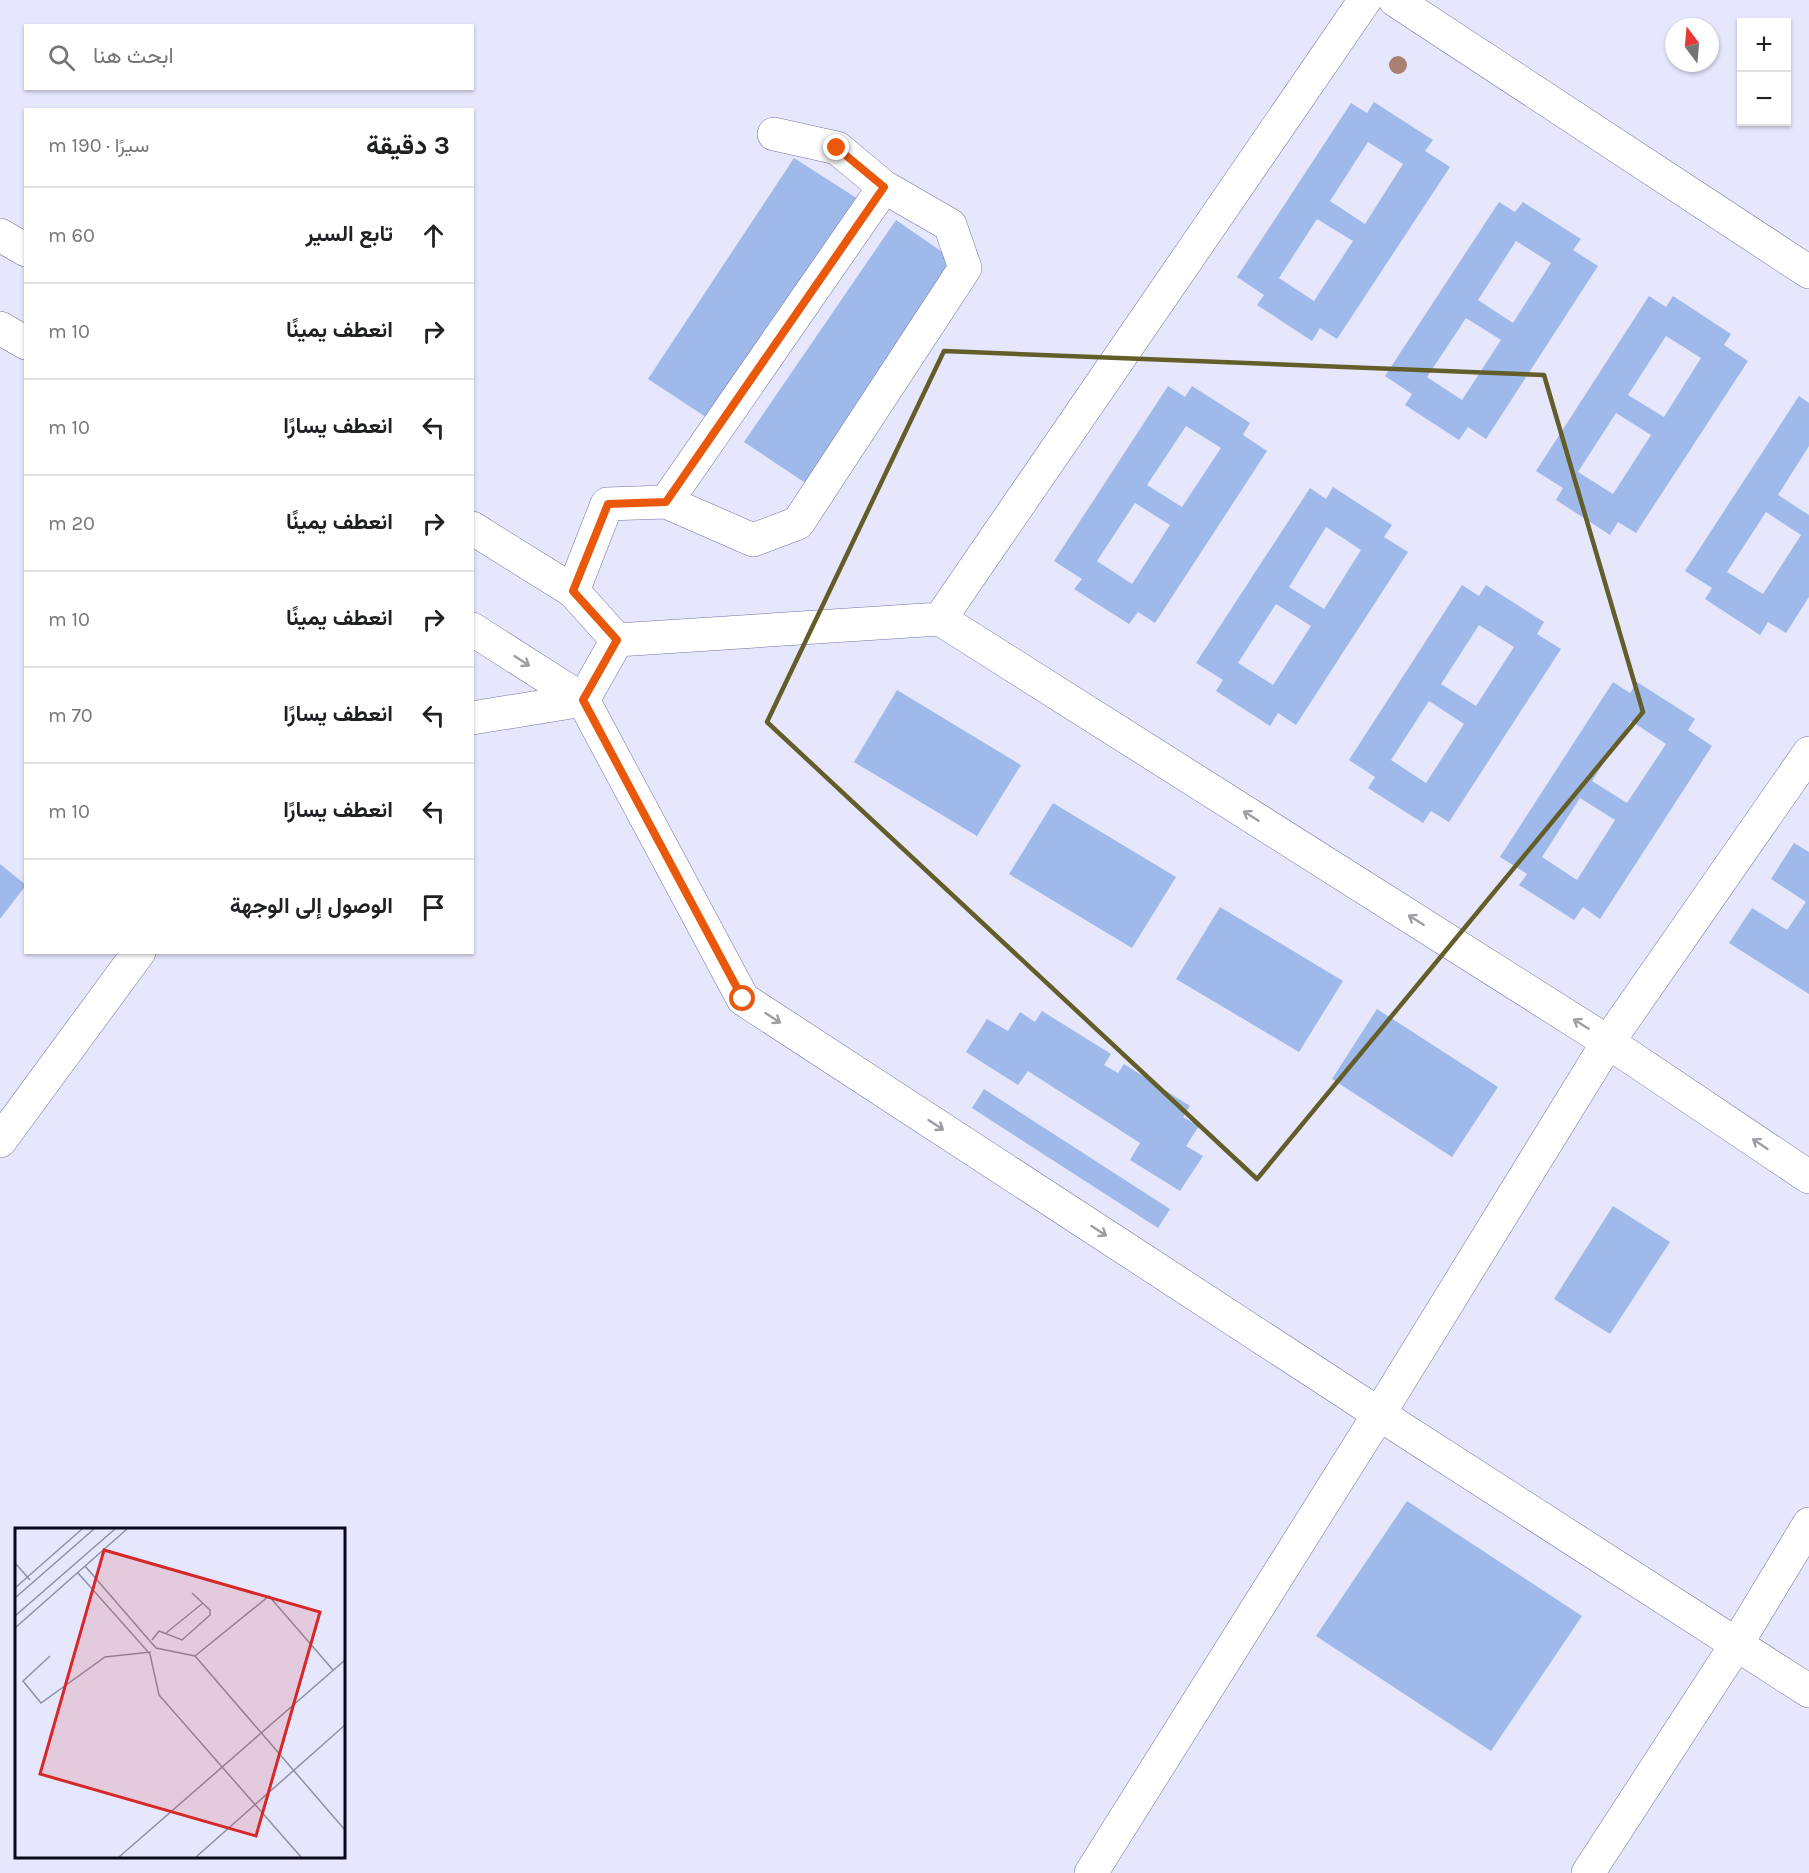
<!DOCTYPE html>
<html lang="ar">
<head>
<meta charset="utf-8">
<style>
	:root { --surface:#fff; --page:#f6f6f6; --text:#202124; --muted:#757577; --line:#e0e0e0 }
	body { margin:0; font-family:Karla,Vazirmatn,sans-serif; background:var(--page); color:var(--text); direction:rtl }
	.controls { position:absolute; right:18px; top:18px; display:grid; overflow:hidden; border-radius:0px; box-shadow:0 2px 4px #0004 }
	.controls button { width:54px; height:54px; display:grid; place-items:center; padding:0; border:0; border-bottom:2px solid var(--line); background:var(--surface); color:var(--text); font:30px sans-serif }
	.compass { position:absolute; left:1665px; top:18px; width:54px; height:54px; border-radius:50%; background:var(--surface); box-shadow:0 2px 4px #0004; rotate:344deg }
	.stop { position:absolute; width:18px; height:18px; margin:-14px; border:4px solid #ea580c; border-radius:50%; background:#fff }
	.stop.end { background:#ea580c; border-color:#fff; box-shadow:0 2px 6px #0008 }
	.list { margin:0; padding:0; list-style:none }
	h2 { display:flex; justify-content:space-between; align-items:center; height:78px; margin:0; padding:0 24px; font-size:26px }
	h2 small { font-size:20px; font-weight:400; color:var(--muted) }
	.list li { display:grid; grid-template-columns:39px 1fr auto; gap:18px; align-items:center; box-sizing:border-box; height:96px; padding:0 24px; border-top:2px solid var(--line) }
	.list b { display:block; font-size:22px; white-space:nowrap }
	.list em { font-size:20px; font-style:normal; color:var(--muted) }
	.icon { flex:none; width:33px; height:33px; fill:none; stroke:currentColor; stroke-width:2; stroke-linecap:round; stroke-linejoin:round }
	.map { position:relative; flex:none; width:1809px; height:1873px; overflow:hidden; direction:ltr }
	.search { position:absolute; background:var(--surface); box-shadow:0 2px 4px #0004; left:24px; top:24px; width:450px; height:66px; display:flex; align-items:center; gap:15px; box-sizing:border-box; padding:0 21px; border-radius:0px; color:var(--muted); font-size:22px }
	.panel { position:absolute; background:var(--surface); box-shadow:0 2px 4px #0004; left:24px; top:108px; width:450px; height:846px; border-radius:0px; direction:rtl }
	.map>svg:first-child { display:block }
</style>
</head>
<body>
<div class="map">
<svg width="1809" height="1873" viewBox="0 0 1809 1873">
	<rect width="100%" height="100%" fill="#e6e7fd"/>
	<path fill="#9fb9ea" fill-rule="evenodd" d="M1374,102L1433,140L1425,151L1450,167L1337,339L1320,328L1312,341L1257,305L1264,295L1237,277L1351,103L1367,113ZM1368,142L1403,164L1365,224L1330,201ZM1317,219L1353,241L1314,301L1279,278Z
		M794,158L858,199L712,421L648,379Z
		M1499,202L1515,212L1523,202L1581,239L1573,250L1598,266L1486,439L1468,427L1459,440L1405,405L1412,394L1385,376ZM1516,241L1551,263L1513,323L1478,300ZM1466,318L1501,340L1462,400L1427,377Z
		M896,220L958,263L807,484L744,442Z
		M1649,296L1666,307L1673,296L1731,334L1724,345L1748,361L1636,533L1618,522L1610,535L1556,500L1563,488L1536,471ZM1666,336L1701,358L1664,417L1628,395ZM1616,413L1651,435L1613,494L1578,472Z
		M1168,386L1185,397L1192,386L1250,423L1243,435L1267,451L1155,623L1138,612L1129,624L1074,589L1082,579L1054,561ZM1186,426L1221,448L1182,507L1147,485ZM1135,503L1170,525L1132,584L1097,561Z
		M1799,396L1809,403V446L1778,495L1809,515V597L1786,633L1768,622L1760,635L1705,599L1712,588L1685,571ZM1766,512L1801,535L1763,594L1727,572Z
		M1333,487L1392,525L1384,537L1408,552L1296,725L1278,713L1270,726L1216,691L1223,680L1196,663L1310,488L1326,499ZM1326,527L1361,550L1324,609L1289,587ZM1276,604L1311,626L1273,685L1238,663Z
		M1462,585L1479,596L1486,585L1544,622L1537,634L1561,649L1449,822L1431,811L1423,823L1368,788L1375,777L1349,760ZM1479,625L1514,647L1476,706L1441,684ZM1429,701L1464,724L1426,783L1391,760Z
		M1613,682L1630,693L1637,682L1695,719L1688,730L1712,746L1600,919L1583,907L1574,920L1519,885L1527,874L1500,857ZM1631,721L1666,744L1627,803L1592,781ZM1580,798L1615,820L1577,880L1542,857Z
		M897,690L1021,765L977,836L854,762Z
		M1053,803L1176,877L1132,948L1009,874Z
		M1794,843L1809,852V994L1729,943L1752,908L1787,930L1806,902L1771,879Z
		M0,864L26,885L0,919Z
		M1220,907L1343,981L1299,1052L1176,979Z
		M1377,1009L1498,1087L1452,1157L1332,1079Z
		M1042,1011L1111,1054L1104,1065L1118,1073L1124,1064L1190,1106L1183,1117L1199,1126L1186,1146L1203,1156L1180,1191L1130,1160L1140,1143L1028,1071L1018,1085L966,1052L987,1019L1008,1031L1020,1012L1035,1022Z
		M984,1089L1170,1209L1158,1228L972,1108Z
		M1613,1206L1670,1242L1610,1334L1554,1299Z
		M1407,1501L1582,1616L1491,1751L1316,1636Z"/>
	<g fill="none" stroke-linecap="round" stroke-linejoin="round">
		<g stroke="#7373a5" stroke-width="34">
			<path id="minor" d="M1395,0L1809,272
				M0,235L26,250
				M0,328L26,343
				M666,502L884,187
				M472,528L573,591L617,640L940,619L1608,1042L1809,1177
				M573,591L607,504L666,502L753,540L798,523L965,268L950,225L884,187L837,148L774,134
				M940,619L1365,0
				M472,629L583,700L743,999L1379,1414L1809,1691
				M472,718L583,700L617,640
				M0,1141L139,952
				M1091,1873L1379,1414L1608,1042L1809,753
				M1588,1873L1736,1645L1809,1524"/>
		</g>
		<use href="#minor" stroke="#fff" stroke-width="33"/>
	</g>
	<circle fill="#aa8072" cx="1398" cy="65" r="9"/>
	<defs><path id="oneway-shaft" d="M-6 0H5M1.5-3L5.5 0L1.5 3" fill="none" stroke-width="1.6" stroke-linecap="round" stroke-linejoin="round" transform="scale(1.5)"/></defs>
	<g stroke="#9d9da4">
		<use href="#oneway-shaft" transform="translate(522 661) rotate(33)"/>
		<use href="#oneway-shaft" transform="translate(1251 816) rotate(-148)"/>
		<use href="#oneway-shaft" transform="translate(1416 920) rotate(-148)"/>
		<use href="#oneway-shaft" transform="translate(773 1018) rotate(33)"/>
		<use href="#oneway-shaft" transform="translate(1581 1024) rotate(-148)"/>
		<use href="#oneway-shaft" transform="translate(936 1125) rotate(33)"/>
		<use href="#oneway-shaft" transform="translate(1760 1144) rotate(-146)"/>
		<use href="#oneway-shaft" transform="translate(1099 1231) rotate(33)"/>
	</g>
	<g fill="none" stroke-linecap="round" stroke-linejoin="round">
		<path stroke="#ea580c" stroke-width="8" d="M743,999L583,700L617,640L573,591L608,504L666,502L884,187L837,148"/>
	</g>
	<path fill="none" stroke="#625d29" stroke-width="4.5" stroke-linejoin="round" d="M944,351L1544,375L1643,712L1257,1179L767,722Z"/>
	<g transform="translate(15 1528)">
		<rect width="330" height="330" fill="#e6e7fd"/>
		<path fill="none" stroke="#8e8fa3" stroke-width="1.5" d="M0,35L15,52M70,38L141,120L180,128L330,302M63,45L135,126L144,167L286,329M0,60L67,1M0,70L79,1M0,88L100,1M0,100L112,1M151,105L188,75M137,112L144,103L167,112L195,87V82L177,65M35,128L8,153L26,175L90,129L136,124M180,128L254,68L318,142M104,329L330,132M181,329L330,197"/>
		<path fill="#d62828" fill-opacity="0.15" stroke="#d62828" stroke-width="3" d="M89,22L305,84L241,308L25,246Z"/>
		<rect width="330" height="330" fill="none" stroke="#0b0a1c" stroke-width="3"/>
	</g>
</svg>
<div class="controls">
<button>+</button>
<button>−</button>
</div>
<svg class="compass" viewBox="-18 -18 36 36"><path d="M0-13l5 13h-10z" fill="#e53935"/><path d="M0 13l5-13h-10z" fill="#757577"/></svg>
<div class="stop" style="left:743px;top:999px"></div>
<div class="stop end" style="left:837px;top:148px"></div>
<div class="search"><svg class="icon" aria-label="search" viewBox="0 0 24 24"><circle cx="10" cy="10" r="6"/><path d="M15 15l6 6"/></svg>ابحث هنا</div>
<section class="panel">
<h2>3 دقيقة<small>سيرًا · 190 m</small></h2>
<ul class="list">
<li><svg class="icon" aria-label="ahead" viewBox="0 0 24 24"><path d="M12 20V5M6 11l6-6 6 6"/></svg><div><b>تابع السير</b></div><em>60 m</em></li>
<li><svg class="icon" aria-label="right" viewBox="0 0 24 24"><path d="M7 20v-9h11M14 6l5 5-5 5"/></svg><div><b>انعطف يمينًا</b></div><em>10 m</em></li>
<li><svg class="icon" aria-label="left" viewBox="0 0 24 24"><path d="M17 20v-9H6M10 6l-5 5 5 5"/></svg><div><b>انعطف يسارًا</b></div><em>10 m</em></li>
<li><svg class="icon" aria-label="right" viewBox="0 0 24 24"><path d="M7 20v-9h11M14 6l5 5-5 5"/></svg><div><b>انعطف يمينًا</b></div><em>20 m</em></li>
<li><svg class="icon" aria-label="right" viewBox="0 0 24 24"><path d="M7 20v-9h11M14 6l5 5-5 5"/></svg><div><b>انعطف يمينًا</b></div><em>10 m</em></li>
<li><svg class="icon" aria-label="left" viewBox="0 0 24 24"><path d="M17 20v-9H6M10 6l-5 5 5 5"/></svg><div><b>انعطف يسارًا</b></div><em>70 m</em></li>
<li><svg class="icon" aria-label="left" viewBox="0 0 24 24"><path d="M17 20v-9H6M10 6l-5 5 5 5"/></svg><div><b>انعطف يسارًا</b></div><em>10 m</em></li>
<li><svg class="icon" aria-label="arrive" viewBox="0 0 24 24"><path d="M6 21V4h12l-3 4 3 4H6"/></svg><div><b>الوصول إلى الوجهة</b></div></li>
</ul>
</section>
</div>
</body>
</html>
